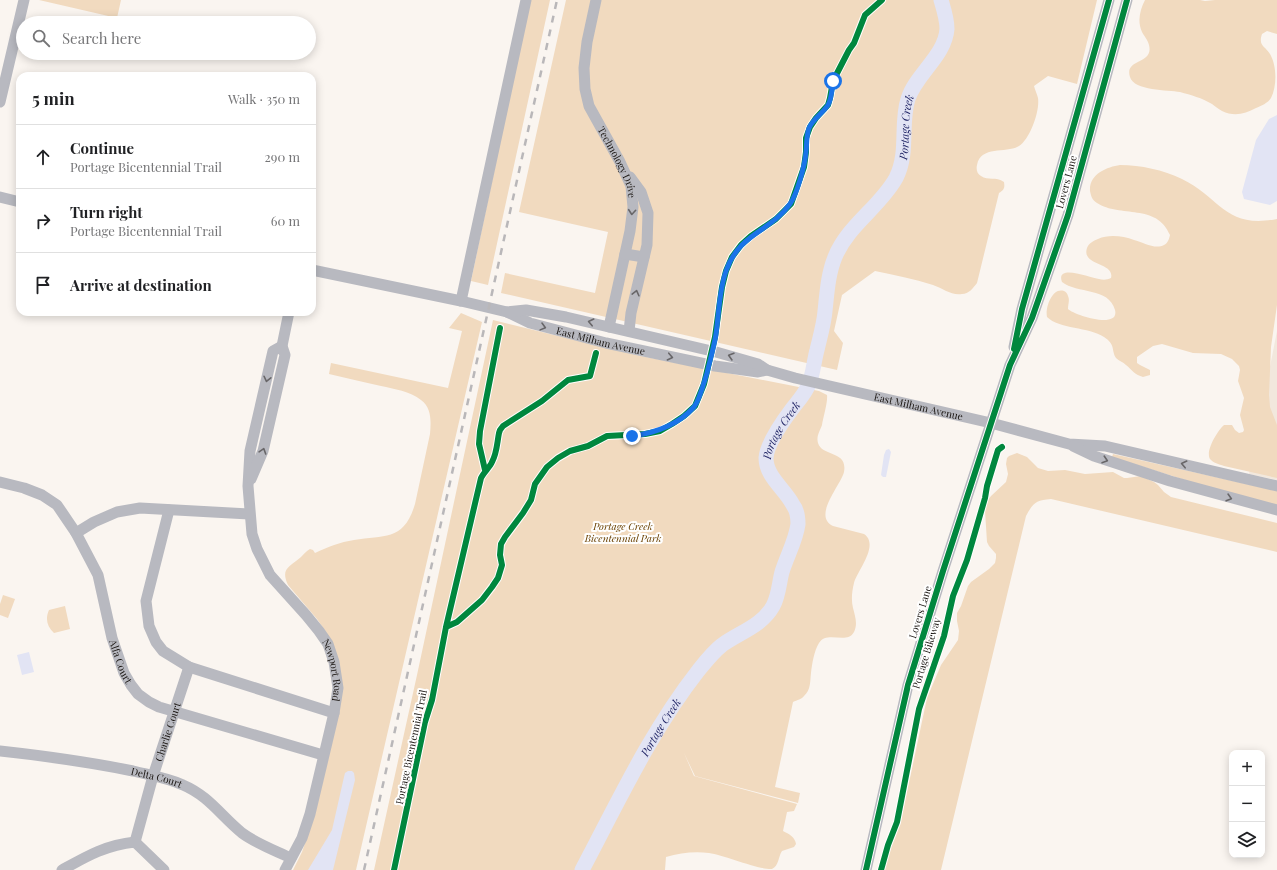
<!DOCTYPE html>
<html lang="en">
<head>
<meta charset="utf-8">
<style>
	:root { --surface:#fff; --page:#f6f6f6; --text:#202124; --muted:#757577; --line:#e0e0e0 }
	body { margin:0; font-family:"Playfair Display",serif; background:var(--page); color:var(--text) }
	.controls { position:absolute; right:12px; bottom:12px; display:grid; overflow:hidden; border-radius:8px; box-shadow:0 2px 10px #0003 }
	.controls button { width:36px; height:36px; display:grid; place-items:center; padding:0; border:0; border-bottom:1px solid var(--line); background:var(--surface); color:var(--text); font:20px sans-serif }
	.stop { position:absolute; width:12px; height:12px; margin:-9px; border:3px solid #1a73e8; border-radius:50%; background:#fff }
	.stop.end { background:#1a73e8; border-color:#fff; box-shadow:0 1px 4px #0008 }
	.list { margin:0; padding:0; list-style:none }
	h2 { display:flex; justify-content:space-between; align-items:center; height:52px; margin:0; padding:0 16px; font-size:17px }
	h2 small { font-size:13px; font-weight:400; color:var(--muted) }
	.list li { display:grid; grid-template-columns:26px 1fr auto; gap:12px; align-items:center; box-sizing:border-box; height:64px; padding:0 16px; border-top:1px solid var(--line) }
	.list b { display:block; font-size:15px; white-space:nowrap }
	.list p { margin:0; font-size:13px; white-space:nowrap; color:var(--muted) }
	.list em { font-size:13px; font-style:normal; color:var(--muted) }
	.icon { flex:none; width:22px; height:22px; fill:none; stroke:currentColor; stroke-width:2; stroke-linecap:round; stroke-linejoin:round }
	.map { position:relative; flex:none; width:1277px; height:870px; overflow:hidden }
	.search { position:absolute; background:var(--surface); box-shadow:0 2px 10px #0003; left:16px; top:16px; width:300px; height:44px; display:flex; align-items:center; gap:10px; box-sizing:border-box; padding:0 14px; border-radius:22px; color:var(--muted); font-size:15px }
	.panel { position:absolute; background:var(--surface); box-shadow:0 2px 10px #0003; left:16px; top:72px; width:300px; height:244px; border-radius:12px }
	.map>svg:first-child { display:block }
</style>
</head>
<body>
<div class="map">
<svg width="1277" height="870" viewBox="0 0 1277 870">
	<rect width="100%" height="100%" fill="#faf5f0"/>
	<path fill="#f2e8dd" d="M1277,331V480L1249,474Z"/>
	<path fill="#f1dabf" d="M39,0H121L117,18Z
		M530,0H550L488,285L471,281Z
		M566,0H1097L1077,84L1048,76L1034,86C1035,90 1037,94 1038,98C1040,111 1030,139 1019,146C1007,154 981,145 977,165C976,169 977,174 981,176C988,181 996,176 1004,182C1005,188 1004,190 999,193L977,283C973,288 969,294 962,294C952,296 942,288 933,285C914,279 894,275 875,271L842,295L834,331L843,343L837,370L501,293L505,273L595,293L608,232L519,212Z
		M1145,0H1200L1205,1L1215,0H1277V34L1267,31L1262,34C1258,46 1265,46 1270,54C1277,66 1277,86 1271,98C1268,103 1261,106 1256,108C1245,114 1234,117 1222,111C1218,109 1215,106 1212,104C1202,98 1191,95 1180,92C1168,90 1134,91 1130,77C1124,58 1154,65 1149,45C1148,40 1144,36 1142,32C1137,21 1140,10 1145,0Z
		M1120,165C1141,165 1163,170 1182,179C1221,198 1225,229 1277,219V305L1271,347L1269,395L1270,407L1277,425V478L1224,466C1219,464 1213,463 1210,459C1205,451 1218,430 1224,425H1232L1235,430L1239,433L1243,432L1244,430L1240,415L1244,398L1238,381L1240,370L1239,366L1232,359L1221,354L1193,353L1162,344L1153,346L1137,357V363L1140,365L1150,370V375L1143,377C1135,375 1132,370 1126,365C1123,362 1119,361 1116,358C1111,350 1116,345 1104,337C1089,327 1059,329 1047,317C1045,308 1052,287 1064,291C1066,292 1067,293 1068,296C1070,300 1068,304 1068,309C1074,315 1120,330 1115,310C1109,287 1077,294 1062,282C1055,263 1091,278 1099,279C1103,280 1107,280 1111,278C1115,262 1081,266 1087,248C1089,243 1093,241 1098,239C1109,234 1123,236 1134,240C1143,242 1155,250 1164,245C1168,243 1169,239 1170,235C1157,203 1120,218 1097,203C1092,200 1091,196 1090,191C1089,174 1107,167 1120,165Z
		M461,313L482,322L356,870H293L302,852L315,814L339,712L332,644L326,632L317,619L288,585C280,568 290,567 301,557C304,554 306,551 310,549L313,550L315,553C328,547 340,542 354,540C385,535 404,541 415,504L430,434C431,422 432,408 421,400C410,391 394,389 381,386C363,382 346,378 329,374L331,363L448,388L462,331L449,328Z
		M493,320L636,355L819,391L827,395C828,402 823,418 822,425C820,431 816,436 818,443C822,457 848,450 844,472C841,485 812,516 833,526L864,534C880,545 857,571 854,583C852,591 851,600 853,608C855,616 858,624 854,632C847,645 827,630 819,643C814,651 812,664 811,673C810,681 811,690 804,696C802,699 797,700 793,702L775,787L800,793L798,803L695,776L684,753L694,776L797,804L794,811L787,812L783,831C789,834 795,837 796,844L794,847L782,851C778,857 779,866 772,869C759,870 724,855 709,853C694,851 680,853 666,857L665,870H374L417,675Z
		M1017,453L1027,457L1038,468L1048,471L1065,470L1085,474L1113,472L1124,478H1127L1141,476L1154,482L1158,485L1164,492L1171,497L1277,523V552L1051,499C1036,500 1033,503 1026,516L941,870H883L889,850L900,825L927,698L941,665L958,640L959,631L957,621V613L961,606L968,586L971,582L989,569L995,563L996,558V554L989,546L987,542L985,511L988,500L991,496L1006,482L1008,474L1006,464L1007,458L1009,456Z
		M1113,454L1277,491V506L1204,486L1112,457Z
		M3,595L15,599L8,618L0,615V604Z
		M65,606L70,629L54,633C47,626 45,619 49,610Z"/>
	<path fill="#e2e4f4" d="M1277,115V201L1270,205L1244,199L1242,192L1256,140L1269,119Z
		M889,449L891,452L886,477H883L881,475L884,455L886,450Z
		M29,652L34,672L22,675L17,655Z
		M348,771H352L354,773L355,780L333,870H308L332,830L344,777L345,773Z"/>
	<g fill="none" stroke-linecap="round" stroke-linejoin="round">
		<path stroke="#e2e4f4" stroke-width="15" id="s1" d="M582,870C618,802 651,731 698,671C706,661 713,652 722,645C740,632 762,626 773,606C779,595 779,583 782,572C787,556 796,540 798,524C798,517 797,510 793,505C785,489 766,477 766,458C767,444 783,421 792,409C798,401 805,394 809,384C813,374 814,361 817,350C820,337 824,324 825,311C827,293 828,274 835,257C848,225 880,207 896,178C909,153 900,124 908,99C916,74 945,56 947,29C947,19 944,10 941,0"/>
		<g stroke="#b8b9c0" stroke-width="11">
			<path id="s2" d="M596,0L587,42L584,68L585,89L589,106L620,162L631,186L633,207L630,231L609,327"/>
			<path d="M0,102L24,0"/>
			<path d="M0,197L20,202"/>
			<path d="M625,254L644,257"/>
			<path id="s3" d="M312,270L461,301L507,312L530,323L606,343L715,366L758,372L767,370"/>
			<path d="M461,301L526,0"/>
			<path id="s4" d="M507,312L526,310L566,317L716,352L758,364L767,370L795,378L991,423L1069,444L1105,446L1277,486"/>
			<path d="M629,331L631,313L647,245L648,213L641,192L630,177"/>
			<path id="s5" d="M282,346L273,351L250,451L248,486L252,534L257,549L270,575L306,615L319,631L328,644L334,662L338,688L334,713L310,814L302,838L285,870"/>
			<path d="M1014,347L1022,309L1109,0"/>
			<path d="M1073,446L1094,456L1170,481L1277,510"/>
			<path d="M251,479L263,451L285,355L282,346L289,312"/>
			<path id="s6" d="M0,482L24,488L42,495L57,505L76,533L98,575L112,638L124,673L131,685L138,694L149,702L159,707L323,755"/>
			<path d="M169,510L146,601L149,626L156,642L163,651L189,667L334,713"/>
			<path d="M76,533L94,522L117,512L140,508L249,514"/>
			<path id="s7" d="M0,751C45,756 89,762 133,771C149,775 168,778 183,785C209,796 221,816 242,833C257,844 274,850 291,858"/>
			<path id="s8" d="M135,842L153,776L189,667"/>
			<path d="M62,870C87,856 106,845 135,842L164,870"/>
			<path d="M866,870L908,685L943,571L1010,365L1032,318L1068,215L1127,0"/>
		</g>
		<path stroke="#b9b7b9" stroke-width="2.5" stroke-dasharray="7 7" stroke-linecap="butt" d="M364,870L557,0"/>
		<g stroke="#fff" stroke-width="8">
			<path id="cycleway" d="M1014,349L1022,309L1109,0
				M485,470L479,444L480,431L500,328
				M446,627L457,622L482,600L492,587L498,578L502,565L500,555L501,544L505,537L523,513L531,500L535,484L547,467L558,458L570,451L588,446L607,436L645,434L660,431L672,424L684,416L695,406L704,384L715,337L722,287L726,271L732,257L741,245L751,236L776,219L791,204L804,167L806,152V138L810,127L816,118L828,105L830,98L833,81L849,50L854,43L865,15L882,0
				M394,870L425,722L432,700L446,627L481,478C484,472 490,467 492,462C497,453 497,443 499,433L500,430L503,426L542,401L568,380L590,376L596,353
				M866,870L908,685L943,571L1010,365L1032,318L1068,215L1127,0
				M881,870L888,845L897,822L919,709L944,636L953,596L967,560L985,498L987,486L998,450L1002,447"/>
		</g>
		<use href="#cycleway" stroke="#00873e" stroke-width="6"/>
	</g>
	<defs><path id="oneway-chevron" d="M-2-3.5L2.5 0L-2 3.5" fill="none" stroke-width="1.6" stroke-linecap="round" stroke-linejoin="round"/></defs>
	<g stroke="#686668">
		<use href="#oneway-chevron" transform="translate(632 212) rotate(95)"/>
		<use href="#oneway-chevron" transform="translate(636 293) rotate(-76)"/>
		<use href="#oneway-chevron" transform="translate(591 322) rotate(-167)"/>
		<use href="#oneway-chevron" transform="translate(543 327) rotate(15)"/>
		<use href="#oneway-chevron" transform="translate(731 356) rotate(-164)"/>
		<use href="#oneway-chevron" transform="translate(670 357) rotate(12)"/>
		<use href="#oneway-chevron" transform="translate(267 379) rotate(103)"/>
		<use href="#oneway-chevron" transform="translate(263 451) rotate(-72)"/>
		<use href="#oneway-chevron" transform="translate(1105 460) rotate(18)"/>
		<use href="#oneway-chevron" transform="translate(1184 464) rotate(-167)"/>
		<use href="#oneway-chevron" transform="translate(1229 498) rotate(16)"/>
	</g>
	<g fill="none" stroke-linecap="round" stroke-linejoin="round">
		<path stroke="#1a73e8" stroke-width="5" d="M632,436C655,433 678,425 694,407C700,399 704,382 707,373C710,360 714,347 716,334C719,313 719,291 726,271C739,233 770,232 790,204C797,194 805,165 806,152C807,144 806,137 809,128C813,119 823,113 828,105C832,98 832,88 833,81"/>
	</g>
	<g text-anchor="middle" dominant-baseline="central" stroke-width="4" stroke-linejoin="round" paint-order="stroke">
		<g font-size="10" fill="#191410" stroke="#fff">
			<text stroke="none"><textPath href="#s2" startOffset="171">Technology Drive</textPath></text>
			<text transform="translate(1066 182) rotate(-75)">Lovers Lane</text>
			<text stroke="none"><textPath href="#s3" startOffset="298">East Milham Avenue</textPath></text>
			<text stroke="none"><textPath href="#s4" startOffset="424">East Milham Avenue</textPath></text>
			<text transform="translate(920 612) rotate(-73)">Lovers Lane</text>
			<text transform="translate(926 653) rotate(-73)">Portage Bikeway</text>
			<text stroke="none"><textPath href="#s6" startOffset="233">Alfa Court</textPath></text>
			<text stroke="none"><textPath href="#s5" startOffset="358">Newport Road</textPath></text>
			<text stroke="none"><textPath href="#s8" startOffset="115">Charlie Court</textPath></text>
			<text transform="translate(411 747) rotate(-78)">Portage Bicentennial Trail</text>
			<text stroke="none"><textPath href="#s7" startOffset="159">Delta Court</textPath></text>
		</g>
		<g font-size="10" font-style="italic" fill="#694000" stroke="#fff">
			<text x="623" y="526">Portage Creek<tspan x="623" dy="12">Bicentennial Park</tspan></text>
		</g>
		<g font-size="11" font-style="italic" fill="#212566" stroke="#fff">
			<text stroke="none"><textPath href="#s1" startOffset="861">Portage Creek</textPath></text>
			<text stroke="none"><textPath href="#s1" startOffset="524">Portage Creek</textPath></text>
			<text stroke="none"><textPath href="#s1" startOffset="163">Portage Creek</textPath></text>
		</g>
	</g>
</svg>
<div class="controls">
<button>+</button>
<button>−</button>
<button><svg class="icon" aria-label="layers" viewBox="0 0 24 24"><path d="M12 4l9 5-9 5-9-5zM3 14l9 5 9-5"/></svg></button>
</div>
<div class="stop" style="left:833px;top:81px"></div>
<div class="stop end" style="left:632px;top:436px"></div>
<div class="search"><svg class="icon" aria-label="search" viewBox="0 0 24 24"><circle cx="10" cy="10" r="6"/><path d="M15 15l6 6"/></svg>Search here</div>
<section class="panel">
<h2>5 min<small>Walk · 350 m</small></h2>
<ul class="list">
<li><svg class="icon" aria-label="ahead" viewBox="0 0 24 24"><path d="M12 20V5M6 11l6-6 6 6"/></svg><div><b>Continue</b><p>Portage Bicentennial Trail</p></div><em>290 m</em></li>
<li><svg class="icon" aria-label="right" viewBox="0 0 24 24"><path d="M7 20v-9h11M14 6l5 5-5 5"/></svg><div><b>Turn right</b><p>Portage Bicentennial Trail</p></div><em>60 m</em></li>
<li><svg class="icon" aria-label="arrive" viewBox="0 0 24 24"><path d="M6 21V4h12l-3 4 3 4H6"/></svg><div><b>Arrive at destination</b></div></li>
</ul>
</section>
</div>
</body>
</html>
